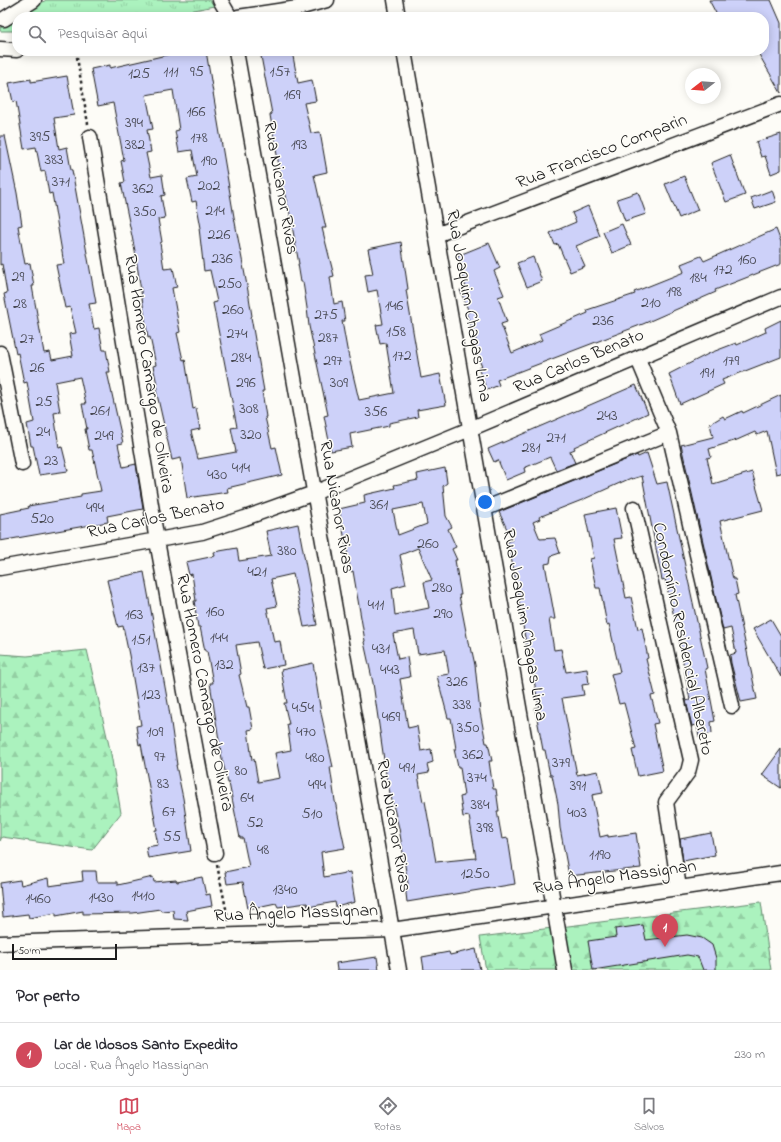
<!DOCTYPE html>
<html lang="pt">
<head>
<meta charset="utf-8">
<style>
	:root { --surface:#fff; --page:#f2f2f3; --text:#2b2b33; --muted:#7c7c81; --line:#e1e1e2; --accent:#d1495b }
	body { margin:0; font-family:"Indie Flower",sans-serif; background:var(--page); color:var(--text) }
	.compass { position:absolute; left:685px; top:68px; width:36px; height:36px; border-radius:50%; background:var(--surface); box-shadow:0 2px 10px #0003; rotate:253deg }
	.scale { position:absolute; left:12px; bottom:10px; width:105px; box-sizing:border-box; padding-left:4px; border:2px solid #1c1c1c; border-top:0; font-size:11px; line-height:14px; white-space:nowrap; color:#1c1c1c; -webkit-text-stroke:3px #fdfcf7; paint-order:stroke }
	.you { position:absolute; left:485px; top:502px; width:14px; height:14px; margin:-10px; border:3px solid #fff; border-radius:50%; background:#1a73e8; box-shadow:0 0 0 6px #1a73e833 }
	.badge { display:grid; place-items:center; width:26px; height:26px; border-radius:50%; background:var(--accent); color:#fff; font-size:13px; font-weight:700 }
	.pin { position:absolute; translate:-50% -33px; filter:drop-shadow(0 1px 2px #0008) }
	.pin::after { content:''; position:absolute; top:21px; width:14px; height:12px; background:inherit; clip-path:polygon(0 0,100% 0,50% 100%) }
	.list { margin:0; padding:0; list-style:none }
	h2 { display:flex; justify-content:space-between; align-items:center; height:52px; margin:0; padding:0 16px; font-size:17px }
	h2 small { font-size:13px; font-weight:400; color:var(--muted) }
	.list li { display:grid; grid-template-columns:26px 1fr auto; gap:12px; align-items:center; box-sizing:border-box; height:64px; padding:0 16px; border-top:1px solid var(--line) }
	.list b { display:block; font-size:15px; white-space:nowrap }
	.list p { margin:0; font-size:13px; white-space:nowrap; color:var(--muted) }
	.list em { font-size:13px; font-style:normal; color:var(--muted) }
	.icon { flex:none; width:22px; height:22px; fill:none; stroke:currentColor; stroke-width:2; stroke-linecap:round; stroke-linejoin:round }
	.map { position:relative; flex:none; width:781px; height:970px; overflow:hidden }
	.search { position:absolute; background:var(--surface); box-shadow:0 2px 10px #0003; left:12px; right:12px; top:12px; height:44px; display:flex; align-items:center; gap:10px; box-sizing:border-box; padding:0 14px; border-radius:16px; color:var(--muted); font-size:15px }
	.sheet { height:116px; background:var(--surface) }
	nav { display:flex; justify-content:space-around; align-items:center; box-sizing:border-box; height:56px; border-top:1px solid var(--line); background:var(--surface); font-size:11px; color:var(--muted) }
	nav a { display:grid; justify-items:center; gap:2px }
	nav .on { color:var(--accent) }
	.map>svg:first-child { display:block }
</style>
</head>
<body>
<div class="map">
<svg width="781" height="970" viewBox="0 0 781 970">
	<defs>
		<pattern id="forest-firs" width="22" height="20" patternUnits="userSpaceOnUse"><rect width="22" height="20" fill="#abf2be"/><path d="M5 1l3.5 6h-7zM16 11l3.5 6h-7z" fill="#93cfa3"/></pattern>
		<pattern id="park-tufts" width="24" height="20" patternUnits="userSpaceOnUse"><rect width="24" height="20" fill="#abf2be"/><path d="M3 7l-1-3M5 7V3M7 7l1-3M15 17l-1-3M17 17v-4M19 17l1-3" fill="none" stroke="#93cfa3"/></pattern>
	</defs>
	<rect width="100%" height="100%" fill="#fdfcf7"/>
	<filter id="ink" filterUnits="userSpaceOnUse"><feTurbulence type="fractalNoise" baseFrequency=".025" numOctaves="2"/><feDisplacementMap in="SourceGraphic" scale="8" xChannelSelector="R" yChannelSelector="G"/><feConvolveMatrix kernelMatrix="1 2 1 2 8 2 1 2 1" color-interpolation-filters="sRGB"/></filter>
	<g filter="url(#ink)">
		<path fill="url(#forest-firs)" stroke="#64876d" d="M87,650L111,754L121,813L92,850L2,837L0,841V654L27,656Z
			M761,902L771,970H486L480,937Z"/>
		<path fill="url(#park-tufts)" stroke="#64876d" d="M46,0H210L214,6L161,17H19Z
			M17,18V31H0V28Z"/>
		<path fill="#cdd1f9" stroke="#1c1c1c" fill-rule="evenodd" d="M709,0H771L781,23V93L757,51H764V17H718Z
			M184,51H206L234,217L248,291L252,316L251,317L264,391H262L266,417H265L272,448L276,447L282,475L227,488L228,492L187,498L181,458L172,460L156,390L158,389L153,366L156,365L150,337L148,338L135,251L121,183L125,182L121,161L124,160L113,103L98,106L91,69L110,65V68ZM173,90L179,130L175,131L179,152L192,150L197,177L187,179L192,202L196,201L201,228H199L204,271L210,270L217,302L213,303L237,427L231,428L236,452L198,459L191,431L200,429L196,408L193,409L185,359L183,360L177,333L180,332L172,288L177,287L173,268L164,269L160,243L162,242L158,219L165,218L161,196L165,195L162,175L151,177L146,153L151,152L147,130L153,129L146,95Z
			M260,51H292L298,83L312,80L316,101L304,103L311,133L320,132L327,172L314,175L326,228H322L334,276L330,277L334,304L342,302L345,321H342L347,349L359,400L394,393L386,343L380,344L376,325L383,324L377,290L368,292L365,275L373,274L368,249L401,242L408,289L406,290L421,378L440,374L446,405L417,410L418,417L389,423V426L350,434L352,447L331,451L324,416L328,415L309,326L307,308L303,282H301L298,264H299L289,209L283,189L270,115L272,114Z
			M67,76L74,115L54,118L59,149L67,147L71,170H72L96,303L89,304L94,329L99,328L103,350H106L110,372H107L123,443L118,444L123,467L136,464L143,509L107,516L108,522L0,541V514L29,508L28,506L81,497V494L101,491L92,450H89L85,429H87L82,404H86L80,377L55,382L60,412L54,413L59,448L62,447L68,471L39,475L33,446H31L27,424L34,422L27,382L24,383L18,353L16,354L4,294L7,293L2,264L0,265V136H5L17,193L22,225L18,226L25,264L30,263L34,286H32L37,314L44,353L50,352L52,360L73,356L69,334L76,333L70,307L65,308L56,265L64,264L52,193L49,194L45,171L41,172L36,147L24,149L16,101L13,102L9,83L31,79V82Z
			M781,134V170L771,174L765,156L761,157L756,142Z
			M730,155L745,195L726,202L711,163Z
			M684,176L698,210L679,218L665,184Z
			M772,190L776,202L755,209L751,198Z
			M638,192L646,214L625,221L617,199Z
			M588,206L600,236L576,246L585,266L570,272L558,244L555,245L550,233L576,222L572,213Z
			M622,224L631,245L612,253L603,232Z
			M776,229L781,242V264L715,290L716,292L643,324L497,380L499,385L487,390L478,368L482,367L472,342L476,340L466,313L469,312L460,290L466,288L457,256L489,243L500,268L494,271L504,295L498,297L507,322L501,324L512,353L542,340L539,334L588,313L587,310L635,294L634,292L684,272L681,264L701,256L704,261Z
			M533,257L542,281L527,287L517,263Z
			M781,320V357L722,380L724,384L680,404L669,374L710,353L736,343L737,345L766,332L765,328Z
			M636,385L648,413L574,447L575,449L570,451L575,463L556,470L550,457L524,468L525,472L506,480L498,460L494,462L488,449Z
			M781,395V473L776,474L767,431L757,435L755,432L737,440L709,449L711,457L707,458L713,484L752,472L763,510L720,521L733,579H735L738,594L735,595L757,699L741,702L731,663L730,655L736,653L731,628L723,630L681,445L713,437L710,424L723,416L725,419L742,411L743,413Z
			M647,453L657,484L667,482L707,668L705,669L715,721L711,722L712,733L699,737L697,725L692,726L686,701L690,700L677,629L665,579L662,580L642,476L632,479L631,478L582,500L539,517L540,519L533,522L540,539L555,538L560,553L551,556L550,563L545,564L555,619H549L554,650L561,649L566,672L587,669L589,684L582,685L584,695L562,698L577,775L598,771L603,793L592,795L600,837L608,835V837L636,833L641,868L569,876L560,828L558,804L552,775H550L545,750H543L535,708L539,707L533,675H531L514,570L507,542L512,540L499,512L637,455L638,457Z
			M445,468L447,483L443,486L446,516L452,527L448,529L456,547L452,549L457,560H455L461,595H459L469,647H471L475,665L480,712L486,743H488L492,761H489L493,789H496L499,811H497L502,839L508,838L515,884L407,902L405,885L408,884L399,828L387,781L373,683L364,642L365,641L353,571L351,572L339,509L365,503L364,495L395,488L394,485L418,480L417,474ZM423,504L427,524L398,535L393,510ZM418,548L432,580L424,582L429,608L395,615L392,588L406,584L400,555ZM414,630L418,654L445,650L449,674L437,676L448,718H451L456,749H454L458,767H460L464,796L460,797L463,817L469,816L476,858L436,862L425,801L423,802L418,775L429,773L427,764L433,762L431,749L421,751L417,726L408,728L400,679L410,677L407,657L398,659L393,634Z
			M616,508L622,538L614,539L626,598L631,597L638,629L642,628L648,658L646,659L655,695L651,696L658,723L653,724L663,771L638,776L632,750L636,749L624,703L619,704L611,674L620,672L609,624L607,625L600,588H596L590,559L594,558L585,514Z
			M298,524L317,625L304,627L293,574L271,579L277,606L267,608L274,642L280,641L284,665L263,669L257,642L236,645L241,674L239,675L247,707H249L253,729L248,730L252,760L254,759L258,782L280,778L275,753L291,750L287,724H289L284,703H287L281,670L313,663L321,713L333,767H330L335,801L345,848L321,852L324,877L350,872L355,902L336,907L335,902L308,907L307,903L278,907L276,903L248,909L243,882L227,884L225,872L249,867L243,838H240L229,783H228L222,759L210,683H213L207,651H205L200,627H198L194,601H196L192,574L189,575L186,562L215,556L214,552L237,548L239,561L271,556L266,531Z
			M144,572L169,709L177,765H176L183,798L191,851L148,858L146,847L158,845L155,830H157L141,744L139,745L136,726L141,725L129,655L123,626L118,627L107,580Z
			M771,619L781,636V677L753,629Z
			M781,749V788L762,775Z
			M711,833L715,855L683,861L680,839Z
			M82,871H96L97,882H118V885L153,877L154,882L176,880L177,882L202,877L206,895L210,894L212,906L186,911L188,920L174,919L173,910L161,911L160,909L133,913L83,914V911L56,916V913L29,918L28,914L3,917L0,883L20,880L21,885L48,878L49,886L83,881Z
			M643,925L646,940L687,935L702,938L712,945L716,958V970H703L698,957L687,955L593,970L588,941L616,937L615,929Z
			M476,949L480,970H424L422,957L449,952L450,955Z
			M377,957L379,970H337L336,963Z"/>
		<g fill="none" stroke-linecap="round" stroke-linejoin="round">
			<g stroke="#1c1c1c" stroke-width="17">
				<path id="street" d="M220,0L230,17
					M395,0L398,17
					M238,17L298,8L327,0
					M4,19L34,0
					M0,49L17,50
					M236,51L399,970
					M404,51L565,970
					M90,137L157,541L215,853
					M436,235L781,104
					M0,353L22,464
					M638,359L669,433L732,706
					M634,508L691,760L688,772L666,802L679,888
					M484,509L669,433
					M0,568L202,532L245,518L314,493L470,429L781,297
					M0,943L392,930L781,873"/>
			</g>
			<path stroke="#1c1c1c" stroke-width="2.5" stroke-dasharray="3 3" stroke-linecap="butt" d="M76,51L88,124
				M217,865L229,923"/>
			<use href="#street" stroke="#fdfcf7" stroke-width="14"/>
		</g>
	</g>
	<g text-anchor="middle" dominant-baseline="central" stroke-width="3" stroke-linejoin="round" paint-order="stroke">
		<g font-size="16" fill="#484953">
			<text x="171" y="72">111</text>
			<text x="197" y="72">95</text>
			<text x="280" y="72">157</text>
			<text x="139" y="74">125</text>
			<text x="292" y="95">169</text>
			<text x="196" y="112">166</text>
			<text x="134" y="123">394</text>
			<text x="40" y="137">395</text>
			<text x="199" y="138">178</text>
			<text x="135" y="145">382</text>
			<text x="299" y="145">193</text>
			<text x="54" y="160">383</text>
			<text x="209" y="161">190</text>
			<text x="61" y="182">371</text>
			<text x="209" y="186">202</text>
			<text x="143" y="189">362</text>
			<text x="215" y="211">214</text>
			<text x="145" y="212">350</text>
			<text x="219" y="235">226</text>
			<text x="222" y="259">236</text>
			<text x="747" y="260">160</text>
			<text x="723" y="270">172</text>
			<text x="18" y="277">29</text>
			<text x="698" y="278">184</text>
			<text x="230" y="284">250</text>
			<text x="674" y="292">198</text>
			<text x="651" y="303">210</text>
			<text x="20" y="304">28</text>
			<text x="394" y="306">146</text>
			<text x="233" y="310">260</text>
			<text x="326" y="315">275</text>
			<text x="603" y="321">236</text>
			<text x="396" y="332">158</text>
			<text x="237" y="334">274</text>
			<text x="328" y="338">287</text>
			<text x="27" y="339">27</text>
			<text x="402" y="356">172</text>
			<text x="241" y="358">284</text>
			<text x="333" y="361">297</text>
			<text x="731" y="361">179</text>
			<text x="37" y="368">26</text>
			<text x="707" y="373">191</text>
			<text x="246" y="383">296</text>
			<text x="339" y="383">309</text>
			<text x="44" y="402">25</text>
			<text x="249" y="409">308</text>
			<text x="100" y="411">261</text>
			<text x="376" y="412">356</text>
			<text x="607" y="416">243</text>
			<text x="43" y="432">24</text>
			<text x="251" y="435">320</text>
			<text x="104" y="436">249</text>
			<text x="556" y="438">271</text>
			<text x="531" y="448">281</text>
			<text x="51" y="461">23</text>
			<text x="241" y="468">414</text>
			<text x="217" y="475">430</text>
			<text x="379" y="505">361</text>
			<text x="95" y="508">494</text>
			<text x="42" y="519">520</text>
			<text x="428" y="544">260</text>
			<text x="287" y="551">380</text>
			<text x="257" y="572">421</text>
			<text x="442" y="588">280</text>
			<text x="376" y="605">411</text>
			<text x="215" y="612">160</text>
			<text x="443" y="614">290</text>
			<text x="134" y="615">163</text>
			<text x="219" y="638">144</text>
			<text x="141" y="640">151</text>
			<text x="381" y="649">431</text>
			<text x="224" y="665">132</text>
			<text x="146" y="668">137</text>
			<text x="390" y="670">443</text>
			<text x="457" y="682">326</text>
			<text x="151" y="695">123</text>
			<text x="462" y="705">338</text>
			<text x="303" y="708">454</text>
			<text x="391" y="717">469</text>
			<text x="468" y="728">350</text>
			<text x="155" y="732">109</text>
			<text x="306" y="732">470</text>
			<text x="473" y="755">362</text>
			<text x="160" y="757">97</text>
			<text x="315" y="758">480</text>
			<text x="561" y="763">379</text>
			<text x="407" y="768">491</text>
			<text x="241" y="771">80</text>
			<text x="477" y="778">374</text>
			<text x="163" y="784">83</text>
			<text x="317" y="785">494</text>
			<text x="578" y="786">391</text>
			<text x="247" y="798">64</text>
			<text x="480" y="805">384</text>
			<text x="169" y="812">67</text>
			<text x="577" y="813">403</text>
			<text x="312" y="814">510</text>
			<text x="255" y="823">52</text>
			<text x="485" y="828">398</text>
			<text x="172" y="837">55</text>
			<text x="263" y="850">48</text>
			<text x="600" y="855">1190</text>
			<text x="475" y="874">1250</text>
			<text x="285" y="890">1340</text>
			<text x="143" y="896">1410</text>
			<text x="101" y="898">1430</text>
			<text x="38" y="899">1460</text>
		</g>
		<g font-size="18" fill="#1c1c1c" stroke="#fdfcf7">
			<text transform="translate(602 152) rotate(-21)">Rua Francisco Comparin</text>
			<text transform="translate(280 188) rotate(80)">Rua Nicanor Rivas</text>
			<text transform="translate(468 306) rotate(80)">Rua Joaquim Chagas Lima</text>
			<text transform="translate(579 362) rotate(-23)">Rua Carlos Benato</text>
			<text transform="translate(148 374) rotate(81)">Rua Homero Camargo de Oliveira</text>
			<text transform="translate(336 507) rotate(80)">Rua Nicanor Rivas</text>
			<text transform="translate(156 519) rotate(-12)">Rua Carlos Benato</text>
			<text transform="translate(524 625) rotate(80)">Rua Joaquim Chagas Lima</text>
			<text transform="translate(682 639) rotate(78)">Condomínio Residencial Albereto</text>
			<text transform="translate(204 693) rotate(79)">Rua Homero Camargo de Oliveira</text>
			<text transform="translate(393 826) rotate(80)">Rua Nicanor Rivas</text>
			<text transform="translate(615 878) rotate(-8)">Rua Ângelo Massignan</text>
			<text transform="translate(296 914) rotate(-2)">Rua Ângelo Massignan</text>
		</g>
	</g>
</svg>
<svg class="compass" viewBox="-18 -18 36 36"><path d="M0-13l5 13h-10z" fill="#e53935"/><path d="M0 13l5-13h-10z" fill="#7c7c81"/></svg>
<div class="scale">50 m</div>
<div class="you"></div>
<div class="pin badge" style="left:665px;top:947px">1</div>
<div class="search"><svg class="icon" aria-label="search" viewBox="0 0 24 24"><circle cx="10" cy="10" r="6"/><path d="M15 15l6 6"/></svg>Pesquisar aqui</div>
</div>
<section class="sheet">
<h2>Por perto<small></small></h2>
<ul class="list">
<li><span class="badge">1</span><div><b>Lar de Idosos Santo Expedito</b><p>Local · Rua Ângelo Massignan</p></div><em>230 m</em></li>
</ul>
</section>
<nav>
<a class="on"><svg class="icon" aria-label="map" viewBox="0 0 24 24"><path d="M3 6l6-2 6 2 6-2v14l-6 2-6-2-6 2zM9 4v14M15 6v14"/></svg>Mapa</a>
<a><svg class="icon" aria-label="directions" viewBox="0 0 24 24"><path d="M12 3l9 9-9 9-9-9zM9 14v-3h6M13 9l2 2-2 2"/></svg>Rotas</a>
<a><svg class="icon" aria-label="saved" viewBox="0 0 24 24"><path d="M7 4h10v16l-5-4-5 4z"/></svg>Salvos</a>
</nav>
</body>
</html>
